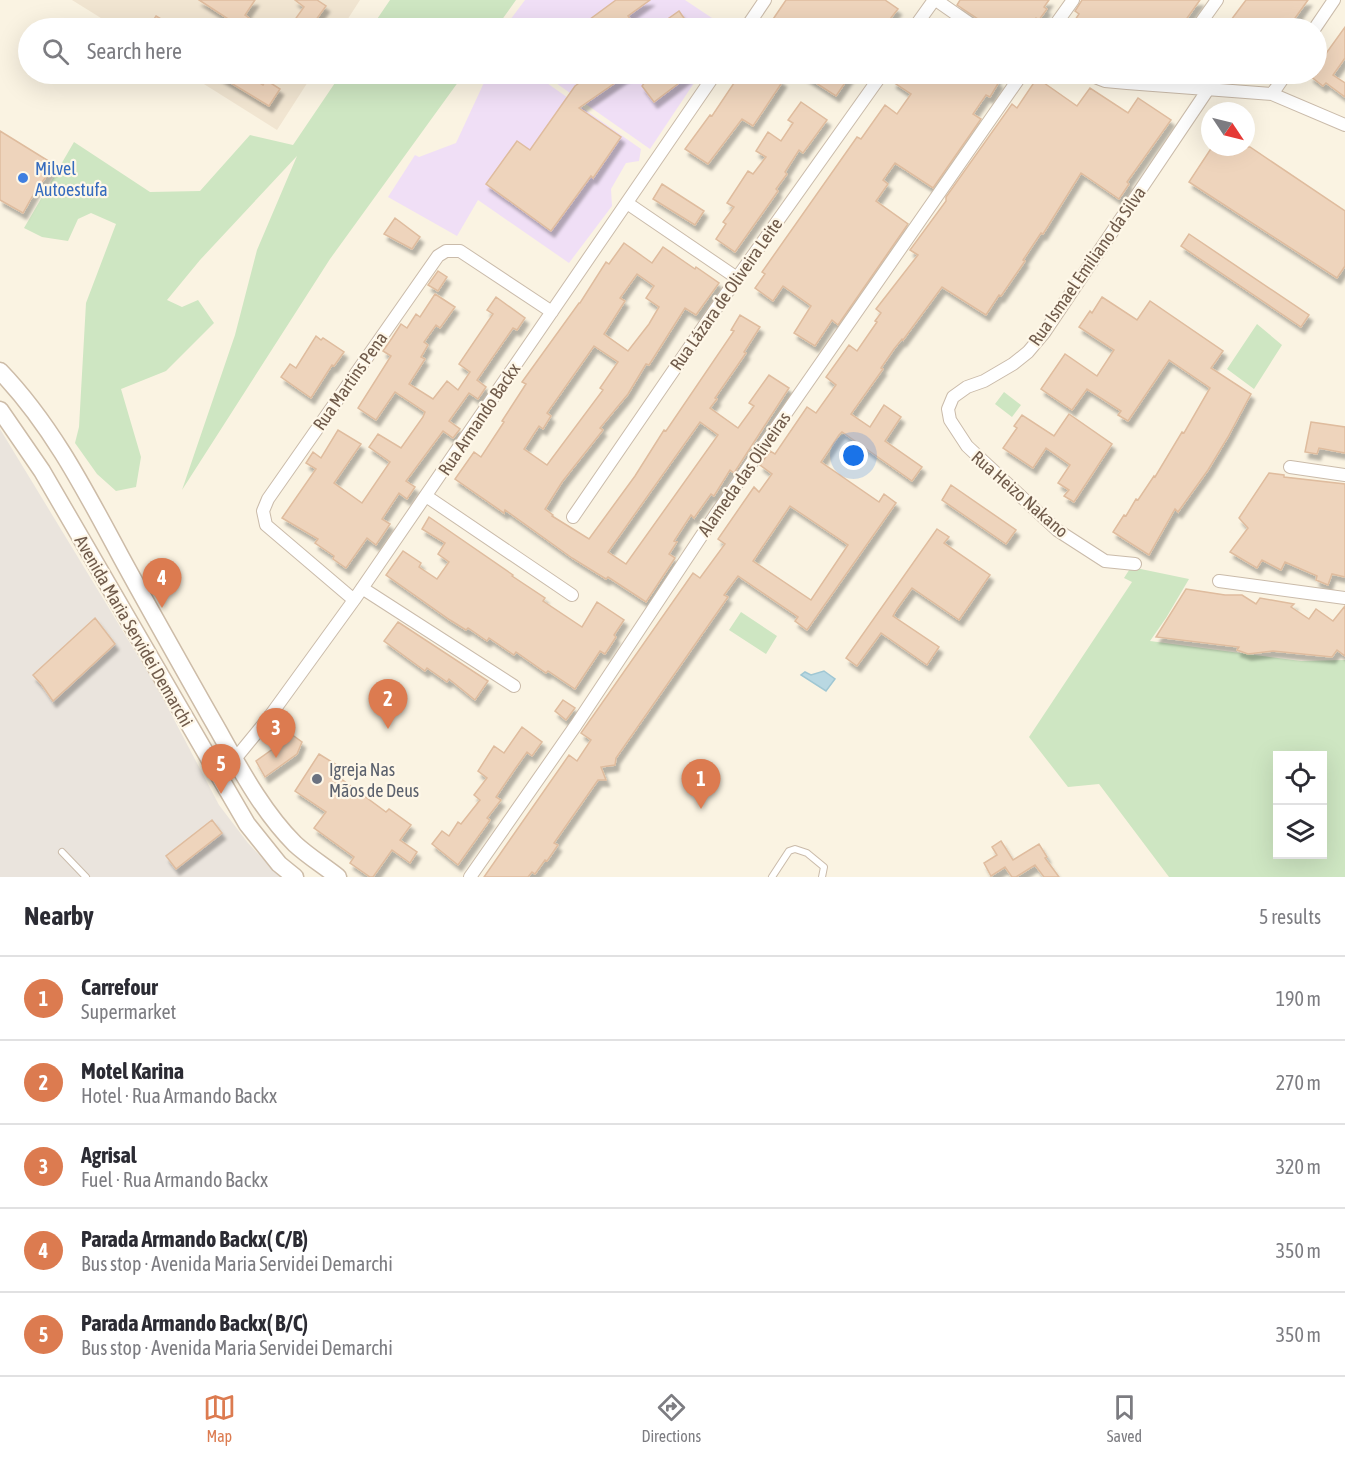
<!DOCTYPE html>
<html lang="en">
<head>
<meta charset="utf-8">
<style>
	:root { --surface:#fff; --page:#f2f2f3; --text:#2b2b33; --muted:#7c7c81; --line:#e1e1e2; --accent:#dc7b50 }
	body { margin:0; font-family:"Asap Condensed",sans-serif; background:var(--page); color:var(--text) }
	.controls { position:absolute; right:18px; bottom:18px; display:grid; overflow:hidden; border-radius:0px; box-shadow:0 6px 24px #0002 }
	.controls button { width:54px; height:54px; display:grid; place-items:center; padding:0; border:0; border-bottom:2px solid var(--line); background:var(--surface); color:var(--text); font:30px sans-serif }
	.compass { position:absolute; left:1201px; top:102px; width:54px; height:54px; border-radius:50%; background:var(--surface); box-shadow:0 6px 24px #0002; rotate:125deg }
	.you { position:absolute; left:854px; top:456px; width:21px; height:21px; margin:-15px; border:4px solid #fff; border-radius:50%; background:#1a73e8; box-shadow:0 0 0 9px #1a73e833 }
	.badge { display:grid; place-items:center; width:39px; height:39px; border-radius:50%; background:var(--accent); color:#fff; font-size:20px; font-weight:700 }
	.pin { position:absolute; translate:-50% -50px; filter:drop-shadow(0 2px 3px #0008) }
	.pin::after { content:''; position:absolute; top:32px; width:21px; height:18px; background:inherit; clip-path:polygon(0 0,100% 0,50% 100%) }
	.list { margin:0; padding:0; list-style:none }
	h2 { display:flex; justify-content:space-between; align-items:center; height:78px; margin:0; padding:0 24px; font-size:26px }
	h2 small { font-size:20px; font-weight:400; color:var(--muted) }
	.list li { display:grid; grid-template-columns:39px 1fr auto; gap:18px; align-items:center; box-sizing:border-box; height:84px; padding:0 24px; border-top:2px solid var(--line) }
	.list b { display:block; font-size:22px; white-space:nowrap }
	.list p { margin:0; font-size:20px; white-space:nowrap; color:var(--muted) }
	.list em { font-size:20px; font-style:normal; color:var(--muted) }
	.icon { flex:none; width:33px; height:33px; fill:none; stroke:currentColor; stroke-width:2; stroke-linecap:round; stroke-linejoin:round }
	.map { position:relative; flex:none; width:1345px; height:877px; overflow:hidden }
	.search { position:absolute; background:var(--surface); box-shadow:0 6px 24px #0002; left:18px; right:18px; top:18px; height:66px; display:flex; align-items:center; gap:15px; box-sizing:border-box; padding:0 21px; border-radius:33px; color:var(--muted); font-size:22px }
	.sheet { height:498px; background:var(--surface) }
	nav { display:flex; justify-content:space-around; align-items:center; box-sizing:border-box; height:84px; border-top:2px solid var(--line); background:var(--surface); font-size:16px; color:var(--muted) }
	nav a { display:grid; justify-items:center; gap:3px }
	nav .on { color:var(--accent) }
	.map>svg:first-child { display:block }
</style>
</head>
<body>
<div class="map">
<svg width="1345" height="877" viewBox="0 0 1345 877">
	<defs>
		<filter id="shadow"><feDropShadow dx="3.5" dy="6" stdDeviation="1.5" flood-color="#0004"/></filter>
	</defs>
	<rect width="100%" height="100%" fill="#faf3e2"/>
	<path fill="#f1e5d1" d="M72,0H360L342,28H117Z
		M188,74H313L277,130Z"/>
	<path fill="#eae4dd" d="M0,429L158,689L219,805L248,843L280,877H0Z"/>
	<path fill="#f0dff6" d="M525,0H685L727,28H504Z
		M488,74H534L641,149L639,161L626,163L611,189L612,206L569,263L478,200L457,236L388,197L415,155L419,157L456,143Z
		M543,74H700L650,149Z"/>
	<path fill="#cee6c2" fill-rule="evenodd" d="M390,0H516L496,28H371Z
		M341,74H464L330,259L182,490L235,335L257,250L297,156L200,260L167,300L182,307L198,300L214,323L166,371L121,389L141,457L136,487L116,491L97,474L75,443L79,427L86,303L116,224L91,213L78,219L68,241L42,237L24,228L74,142L150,192L200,191L250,135L293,145Z
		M1257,324L1282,345L1254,389L1227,369Z
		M1004,392L1021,405L1012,417L995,404Z
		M1131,567L1189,579L1166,618L1150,641L1301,661L1345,660V877H1169L1099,784L1068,787L1029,737L1132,582L1124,578ZM1278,756H1322V854H1278Z
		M741,612L777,636L766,654L729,630Z"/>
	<path fill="#b9d8e2" stroke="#a0c7d3" stroke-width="1.5" d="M824,671L835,679L826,691L801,675L805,672L811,675Z"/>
	<path fill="#eed4bc" stroke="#dfbc9e" stroke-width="1.5" fill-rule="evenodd" filter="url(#shadow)" d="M199,0H255L245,15L249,18L242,28Z
		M295,0H317L326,6L310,28H289L304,7Z
		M616,0H650L628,16L637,28H578Z
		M786,0H885L898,9L883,28H767Z
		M960,0H1049L1044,7L1047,9L1039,20L1036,18L1028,28H984L981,21L957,5Z
		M1082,0H1200L1180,28H1081L1073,23L1079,14L1075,11Z
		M1246,0H1308L1288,28H1225Z
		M679,11L691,28H655Z
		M156,16L176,28H148Z
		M1345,27V58L1333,75L1345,83V97L1326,83L1323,86L1310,76L1312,74H1317V66Z
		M216,74H245L263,85L266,80L280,89L269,106Z
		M592,74H628L579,108L621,137L593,178L591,176L551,231L486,184L517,141L530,150L575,86Z
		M651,74H691L654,102L642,86Z
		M740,74H772L783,81L753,126L742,119L708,164L685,149L710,115L712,116Z
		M802,74H851L836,96Z
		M899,74H999L995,80L999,82L990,97L986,95L973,114L981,119L933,188L895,163L883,180L888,184L876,201L908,224L838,325L832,320L815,346L794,333L811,306L783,286L773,301L755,288L765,274L762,272L857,137L861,139L885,105L897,114L911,94L893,82Z
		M1037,78L1077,106L1090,88L1128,113L1138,98L1171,120L1127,182L1129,184L1119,199L1081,173L1043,234L1041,233L1023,260L1025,261L1014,277L1001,296L999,295L986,315L942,287L903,340L902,339L894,349L881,368L883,369L851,414L870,427L884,405L901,417L885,441L922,467L912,481L842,432L839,435L821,462L879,502L884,494L896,503L807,630L795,621L798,617L738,576L724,595L728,597L616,758L615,765L601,767L606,780H598L554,843L558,845L547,861L545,860L535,874L532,872L528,877H484L569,755L577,761L591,740L581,733L693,573L700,578L725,544L718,539L754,487L759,492L772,474L760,465L770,451L775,454L807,407L816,413L836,385L826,377L849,345L857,351L877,322L875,321L881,313L876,309L918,255L910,250L946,201V197L1012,104L1017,108ZM790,506L848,545L811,600L753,561Z
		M801,102L827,120L803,153L799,150L785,172L787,174L776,189L778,191L735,252L716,239L726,224L723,222L734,207L727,203L748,171L753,174L766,157L756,151L768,132L781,141L793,123L788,120Z
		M0,131L55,165L36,190L23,213L0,200Z
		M1212,147H1250L1345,211V266L1337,278L1189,182Z
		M662,184L704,211L695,225L653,199Z
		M395,218L420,237L412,249L384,234Z
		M1189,234L1309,315L1301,327L1181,246Z
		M624,243L652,263L663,247L695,269L696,267L719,283L696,315L685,308L649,365L646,364L628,394L600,428L603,430L562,482L545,509L553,515L552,516L589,539L635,476L664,430L666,431L734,331L731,330L740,315L760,327L744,352L746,353L715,398L717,399L710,408L738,428L754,406L749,403L769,375L789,388L734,473L730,470L714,496L711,494L694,518L691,515L674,541L677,542L669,554L675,558L646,602L608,577L606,579L572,558L505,510L504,513L455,479L474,452L481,457L504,422L502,421L526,384L522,382L579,303H580L606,262L609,264ZM637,274L654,286L646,298L659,307L649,324L628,351L604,334L625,301L620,298ZM594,346L618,362L600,388L603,390L547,465L524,449L539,426L543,429L551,416L547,413ZM700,422L718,435L626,564L608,552Z
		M438,271L447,277L438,291L428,285Z
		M435,294L455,307L440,328L436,325L424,342L428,345L421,357L425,359L409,384L433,399L447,381L458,390L470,372L459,364L493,314L487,310L496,297L525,318L517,330L513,328L477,380L486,387L478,399L469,393L449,421L460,429L453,438L443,431L406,481L415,487L407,499L399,493L382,519L390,524L376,545L367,538L346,568L333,559L334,556L315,543L318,539L282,518L316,469L306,463L313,452L321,458L338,430L361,444L334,483L362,503L390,462L369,447L378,434L401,448L423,417L425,412L395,392L376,420L358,408L391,356L383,351L392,338L401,324L407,328L416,314L420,317Z
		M1102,297L1137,320L1150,301L1223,351L1211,368L1251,394L1228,437L1208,470L1178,512L1175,509L1149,555L1113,532L1124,515L1126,516L1136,499L1138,500L1154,476L1155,477L1182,432L1184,433L1210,388L1169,360L1128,421L1118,415L1121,411L1087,389L1072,410L1041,389L1065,354L1097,376L1114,350L1079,327L1090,311L1092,313Z
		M316,336L321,340L323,338L344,352L334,366L332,365L311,398L281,377L290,364L296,368Z
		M1069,414L1112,444L1074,502L1064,496L1069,490L1058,483L1070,465L1046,448L1033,468L1003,448L1017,428L1014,426L1022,415L1054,436Z
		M1311,422L1345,427V453L1319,448L1317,454L1305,452Z
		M1269,473L1284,475V477L1345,484V577L1332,574L1328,585L1316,580L1317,576L1285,562L1281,570L1262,560L1257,568L1230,552L1248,528L1239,518Z
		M951,485L1016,530L1006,544L942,500Z
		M429,517L513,575L512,576L545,598L543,601L582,627L597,602L624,620L614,635L616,637L605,654L600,651L575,689L548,671L546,673L516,652L514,655L489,638L487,641L468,628L466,630L450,620L386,575L403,551L421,563L419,567L437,579L449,562L438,554L445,543L422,529Z
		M937,529L949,537L944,543L990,575L959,620L912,588L897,609L893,616L939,647L927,665L881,633L857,666L846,658Z
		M1186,589L1225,595H1242L1256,604L1260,598L1294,604L1291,607L1309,619L1316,609L1333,621L1345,606V656L1337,650L1332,657L1273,651L1248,654L1237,650L1239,647L1156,637Z
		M95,618L115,644L53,701L42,685L33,675Z
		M398,622L488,681L475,700L449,679L447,682L427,668L425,671L384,641Z
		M563,700L575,708L566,720L555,711Z
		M522,727L542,742L532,756L527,752L515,769L496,797L501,800L487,818L490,820L458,865L432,844L442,831L449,836L458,822L461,824L480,800L474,795L487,778L478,771L494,746L504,753Z
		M287,731L302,742L297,754L265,777L256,761L284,741Z
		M319,754L340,767L336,775L386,812L389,809L411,825L400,840L417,852L410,863L392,850L373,877H370L350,863L354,857L314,828L326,812L295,791Z
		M212,820L222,833L176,869L166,856Z
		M1001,841L1013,860L1039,844L1047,857L1045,858L1059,877H1044L1035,865L1016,877H1012L1005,867L991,876L984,863L997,855L992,847Z"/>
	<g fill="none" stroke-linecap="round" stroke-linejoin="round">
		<g stroke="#cabbaa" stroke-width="8">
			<path id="service" d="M62,852L86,877
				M772,877L789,851L795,849L807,853L824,867L822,877"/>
		</g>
		<g stroke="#cabbaa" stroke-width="14">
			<path id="minor" d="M936,0L976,28
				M746,28L765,0
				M914,28L934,0
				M1053,28L1073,0
				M1197,28L1217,0
				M1315,28L1334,0
				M1087,74L1105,81L1127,83L1272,94L1345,125
				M1272,94L1286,74
				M627,203L737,278
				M1290,467L1345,475
				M426,496L572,595
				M573,517L737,278L882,74
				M1135,564L1105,561L1057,530L967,446L950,420L948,409L953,397L967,387L984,381L1013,364L1028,352L1044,333L1209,88
				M1219,581L1345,598
				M362,588L514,686
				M354,600L266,525L263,511L268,499L438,256L446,251H460L552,312
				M235,759L267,720L354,600L715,74
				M470,877L576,725L718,511L1022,74"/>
		</g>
		<g stroke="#cdbca8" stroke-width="19">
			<path id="secondary" d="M0,371C52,425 86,492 121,557C150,610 180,663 210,716C235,759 259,808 295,844C308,856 324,866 338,877
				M0,410L42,471L247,824L279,864L295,877"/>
		</g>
		<use href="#service" stroke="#fff" stroke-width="6"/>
		<use href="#minor" stroke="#fff" stroke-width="12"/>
		<use href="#secondary" stroke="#fff" stroke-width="16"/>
	</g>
	<circle fill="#3f7fe0" stroke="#fef7e8" stroke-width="2" cx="23" cy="178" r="6"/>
	<circle fill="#6b7280" stroke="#fef7e8" stroke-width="2" cx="317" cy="779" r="6"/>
	<g text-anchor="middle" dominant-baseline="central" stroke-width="4.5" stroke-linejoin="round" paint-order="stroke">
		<g font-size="18" fill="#366cbe" stroke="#fef7e8" text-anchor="start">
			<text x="35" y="168">Milvel<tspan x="35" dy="21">Autoestufa</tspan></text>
		</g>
		<g font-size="18" fill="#705b4b" stroke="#fef7e8">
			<text transform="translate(1087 266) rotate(-55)">Rua Ismael Emiliano da Silva</text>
			<text transform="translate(726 294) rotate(-55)">Rua Lázara de Oliveira Leite</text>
			<text transform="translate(350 381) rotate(-55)">Rua Martins Pena</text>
			<text transform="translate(479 419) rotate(-56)">Rua Armando Backx</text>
			<text transform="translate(744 474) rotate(-55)">Alameda das Oliveiras</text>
			<text transform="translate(1020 494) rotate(41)">Rua Heizo Nakano</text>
			<text transform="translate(134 631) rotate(60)">Avenida Maria Servidei Demarchi</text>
		</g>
		<g font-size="18" fill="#5b616d" stroke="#fef7e8" text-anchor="start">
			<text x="329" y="769">Igreja Nas<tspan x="329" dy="21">Mãos de Deus</tspan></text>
		</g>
	</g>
</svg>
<div class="controls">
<button><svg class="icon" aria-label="locate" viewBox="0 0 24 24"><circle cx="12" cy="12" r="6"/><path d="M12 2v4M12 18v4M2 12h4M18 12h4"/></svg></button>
<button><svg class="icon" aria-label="layers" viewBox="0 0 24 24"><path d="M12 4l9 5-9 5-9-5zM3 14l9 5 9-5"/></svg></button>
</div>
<svg class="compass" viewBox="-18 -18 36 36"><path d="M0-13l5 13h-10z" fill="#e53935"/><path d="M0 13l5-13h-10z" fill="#7c7c81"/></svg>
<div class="you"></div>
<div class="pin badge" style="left:701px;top:809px">1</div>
<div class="pin badge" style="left:388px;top:729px">2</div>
<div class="pin badge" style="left:276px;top:758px">3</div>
<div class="pin badge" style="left:162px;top:608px">4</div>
<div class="pin badge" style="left:221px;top:794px">5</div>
<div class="search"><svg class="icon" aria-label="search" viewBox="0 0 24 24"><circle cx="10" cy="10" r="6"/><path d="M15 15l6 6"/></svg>Search here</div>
</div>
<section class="sheet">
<h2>Nearby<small>5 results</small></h2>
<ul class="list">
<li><span class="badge">1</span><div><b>Carrefour</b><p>Supermarket</p></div><em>190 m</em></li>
<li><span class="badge">2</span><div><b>Motel Karina</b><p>Hotel · Rua Armando Backx</p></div><em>270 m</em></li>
<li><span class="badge">3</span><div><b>Agrisal</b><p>Fuel · Rua Armando Backx</p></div><em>320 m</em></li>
<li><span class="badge">4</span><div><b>Parada Armando Backx( C/B)</b><p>Bus stop · Avenida Maria Servidei Demarchi</p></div><em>350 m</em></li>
<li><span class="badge">5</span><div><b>Parada Armando Backx( B/C)</b><p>Bus stop · Avenida Maria Servidei Demarchi</p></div><em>350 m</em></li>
</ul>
</section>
<nav>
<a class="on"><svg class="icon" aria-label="map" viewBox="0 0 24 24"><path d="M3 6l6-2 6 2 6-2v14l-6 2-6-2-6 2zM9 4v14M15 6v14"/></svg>Map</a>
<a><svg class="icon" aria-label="directions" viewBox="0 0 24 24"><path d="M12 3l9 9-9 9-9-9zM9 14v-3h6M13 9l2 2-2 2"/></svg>Directions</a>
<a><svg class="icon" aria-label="saved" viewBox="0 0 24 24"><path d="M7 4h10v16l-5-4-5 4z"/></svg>Saved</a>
</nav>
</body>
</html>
